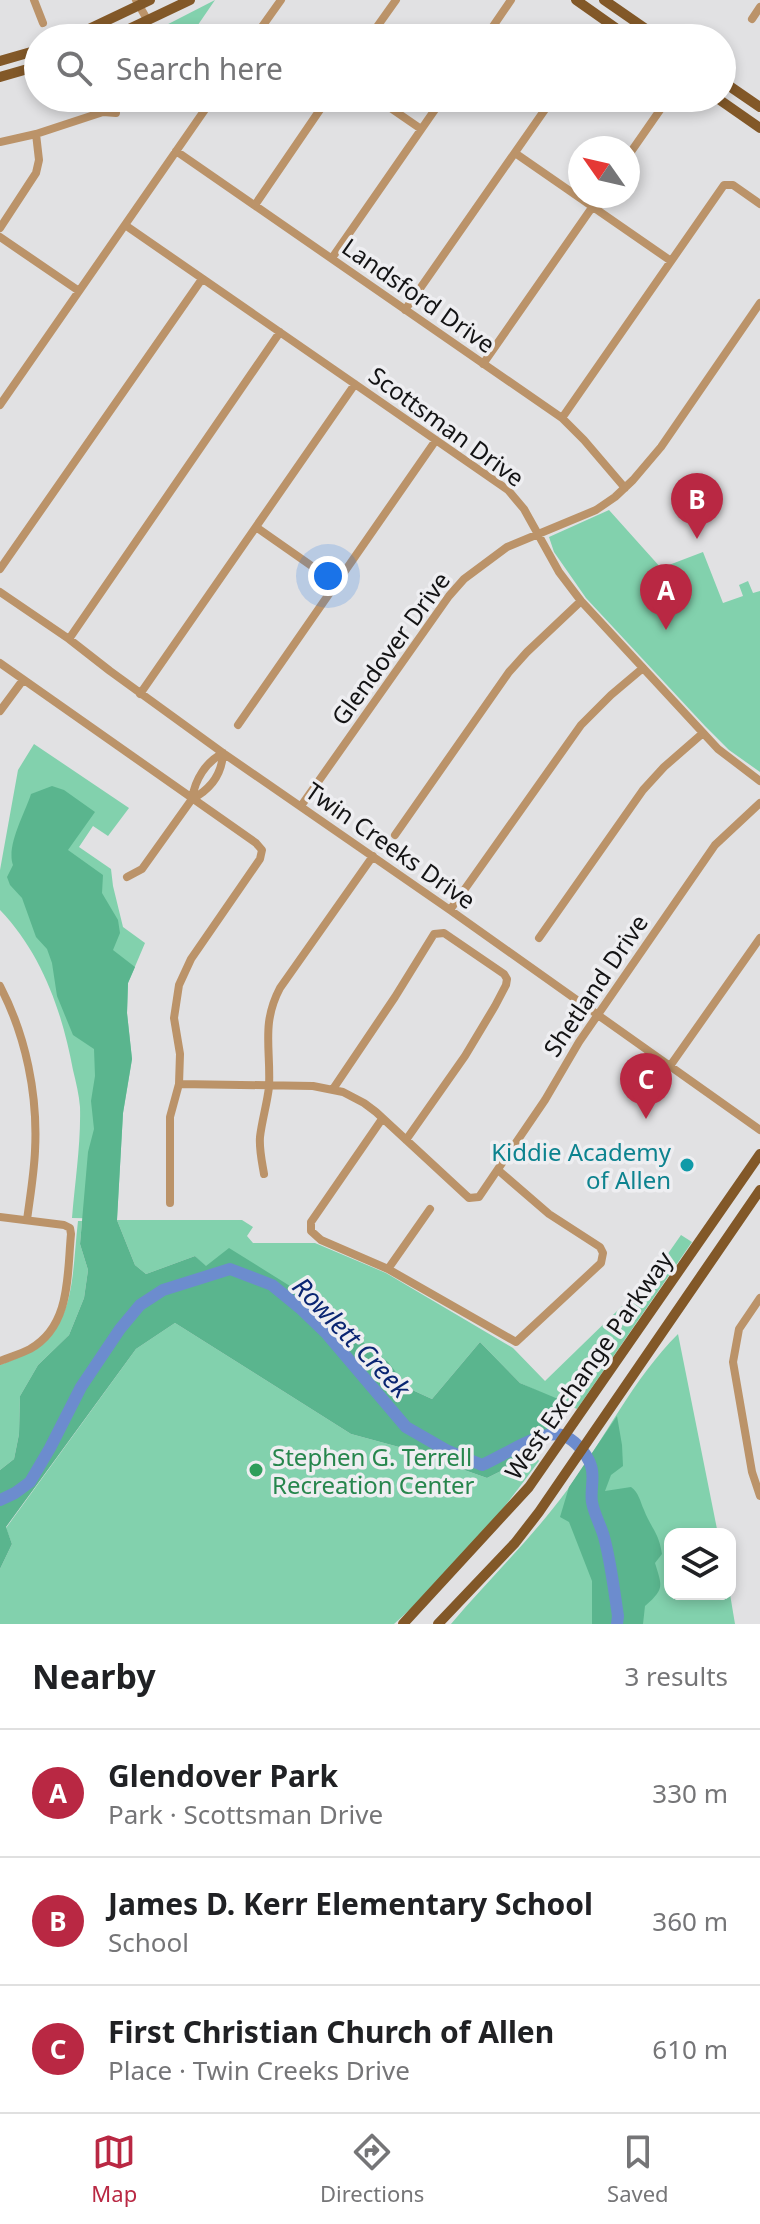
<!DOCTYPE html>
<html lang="en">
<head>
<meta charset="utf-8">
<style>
	:root { --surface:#fff; --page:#f6f6f6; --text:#202124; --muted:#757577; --line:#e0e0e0; --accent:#b92843 }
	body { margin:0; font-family:"Noto Sans",sans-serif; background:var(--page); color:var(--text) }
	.controls { position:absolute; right:24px; bottom:24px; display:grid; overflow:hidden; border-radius:16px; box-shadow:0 4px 12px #0003 }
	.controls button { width:72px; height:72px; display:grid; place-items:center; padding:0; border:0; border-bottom:2px solid var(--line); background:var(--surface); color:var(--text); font:40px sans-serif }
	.compass { position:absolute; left:568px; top:136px; width:72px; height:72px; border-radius:50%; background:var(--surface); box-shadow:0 4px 12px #0003; rotate:304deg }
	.you { position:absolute; left:328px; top:576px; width:28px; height:28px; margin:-20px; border:6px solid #fff; border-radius:50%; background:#1a73e8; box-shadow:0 0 0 12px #1a73e833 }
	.badge { display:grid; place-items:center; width:52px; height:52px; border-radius:50%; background:var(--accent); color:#fff; font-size:26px; font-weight:700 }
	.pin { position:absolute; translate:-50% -66px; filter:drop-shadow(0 2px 4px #0008) }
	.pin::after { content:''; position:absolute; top:42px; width:28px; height:24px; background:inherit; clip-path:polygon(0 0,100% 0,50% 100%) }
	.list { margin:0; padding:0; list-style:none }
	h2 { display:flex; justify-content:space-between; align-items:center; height:104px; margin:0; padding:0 32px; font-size:34px }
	h2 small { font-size:26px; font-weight:400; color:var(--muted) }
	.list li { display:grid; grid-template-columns:52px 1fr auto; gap:24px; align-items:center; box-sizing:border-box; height:128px; padding:0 32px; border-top:2px solid var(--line) }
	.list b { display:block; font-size:30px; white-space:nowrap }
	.list p { margin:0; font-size:26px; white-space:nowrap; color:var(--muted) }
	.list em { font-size:26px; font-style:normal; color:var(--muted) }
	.icon { flex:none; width:44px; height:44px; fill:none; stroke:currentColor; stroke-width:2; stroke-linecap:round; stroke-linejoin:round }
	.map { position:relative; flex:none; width:760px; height:1624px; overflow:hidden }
	.search { position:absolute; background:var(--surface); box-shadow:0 4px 12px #0003; left:24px; right:24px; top:24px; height:88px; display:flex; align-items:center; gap:20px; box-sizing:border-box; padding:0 28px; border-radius:44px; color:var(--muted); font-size:30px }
	.sheet { height:488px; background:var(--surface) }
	nav { display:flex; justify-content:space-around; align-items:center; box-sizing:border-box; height:112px; border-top:2px solid var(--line); background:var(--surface); font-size:22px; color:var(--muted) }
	nav a { display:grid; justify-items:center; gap:4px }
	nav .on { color:var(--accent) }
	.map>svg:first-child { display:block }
</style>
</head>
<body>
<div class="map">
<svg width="760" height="1624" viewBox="0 0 760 1624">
	<rect width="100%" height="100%" fill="#e1e1e3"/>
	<path fill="#82d1ad" d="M215,0L189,38H141Z
		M609,510L661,568L703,552L723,603L743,596L739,585L748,581L753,593L760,591V772L729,750L705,726L586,598L554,552L549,537Z
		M34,744L129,808L108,836L93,826L79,847L111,869L113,886L123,927L145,943L128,983L127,1013L132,1059L123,1113L117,1219L72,1218C75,1181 81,1144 80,1107C79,1095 76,1082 73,1070C62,1011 42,954 0,910V870L18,770Z
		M117,1220H242L253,1227L247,1236L253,1243H315L386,1273L513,1348L545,1381L651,1278L681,1235L692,1242L577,1409L520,1383L480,1342L432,1399L408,1388L387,1362L298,1291L205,1266L195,1256L146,1274L135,1265Z
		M78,1221H82L80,1244L88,1270L84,1298L69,1335L38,1365L20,1396L19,1434L14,1459L0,1470V1365C78,1338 70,1291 78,1221Z
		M175,1323L351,1434L399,1447L487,1478L535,1454L539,1461C497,1519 448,1576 394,1624H0V1569L12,1544L6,1528L136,1349Z
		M678,1334L718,1534H670V1594H730L735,1624H451C490,1578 532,1538 568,1489C605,1438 633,1379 678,1334Z"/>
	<path fill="#5ab58e" d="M52,786L64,790L95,812L68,850L103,875L102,893L118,920L120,933L113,950L135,967L128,983L127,1013L132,1059L123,1113L117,1220L135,1265L146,1274L195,1256L206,1266L229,1248L298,1291L388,1362L408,1388L432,1399L480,1342L520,1383L570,1404L535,1454L487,1478L399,1447L351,1434L175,1323L136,1349L6,1527L12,1544L0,1569V1470L14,1459L19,1434L20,1396L38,1365L69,1335L84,1298L88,1270L80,1244L88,1152L94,1129L91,1101L95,1076L94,1049L73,1035L57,996L52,963L47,949L36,937L22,898L10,885L7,877L13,865C6,846 25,813 31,794Z
		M617,1416L622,1445L623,1466L611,1475L605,1491L631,1487C639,1493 640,1501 644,1510C651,1528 659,1533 662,1554L655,1563C662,1586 665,1589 645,1606L643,1624H592V1581L569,1522L560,1517L569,1487Z"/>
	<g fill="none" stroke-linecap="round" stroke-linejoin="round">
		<path stroke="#6c8cce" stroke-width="12" d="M0,1500L15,1493L30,1482L50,1448L81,1387L120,1329L140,1305L163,1290L230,1269L272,1285L300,1308L327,1334L406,1427L446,1450L482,1465C503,1456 542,1429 562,1435C574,1439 587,1453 591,1466C595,1477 590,1491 592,1502C594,1514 601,1526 604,1537C611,1563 614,1590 618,1616L617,1624"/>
		<path stroke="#bb9369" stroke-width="8" d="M34,0L43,23
			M136,0L148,21
			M752,19L760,7
			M254,38L281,0
			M369,38L396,0
			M485,38L511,0
			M376,98L421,129
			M0,142L36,134L103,112L116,113
			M176,151L562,418L584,440L625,488
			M515,153L671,261
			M628,156L667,100
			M255,205L328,98
			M125,225L508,490L524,509L559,572L581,601L718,749L760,781
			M0,228L36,173L39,160L36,134
			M0,237L79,291
			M332,258L443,98
			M405,310L553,98
			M483,364L600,196
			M0,405L213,98
			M562,418L724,185H733L760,204
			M256,527L336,583
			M0,569L202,279
			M0,592L69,639L110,671L223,753L450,910L760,1130
			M69,639L280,332
			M0,663L256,843L262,850L260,859L191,959L179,985L174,1018L180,1054L179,1084L170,1117V1203
			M140,694L355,384
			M0,711L23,680
			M238,725L436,440
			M192,799C211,789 222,775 223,753
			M301,806L449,596L464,579L507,547L596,510L615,497L633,480L661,447L760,303
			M395,835L509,672L527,652L581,601
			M127,877L142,869L192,799C195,779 206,762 223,753
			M450,910L581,725L611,695L643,668
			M539,938L643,790L664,767L703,733
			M0,986C26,1036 38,1095 35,1151C34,1174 30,1197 27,1220
			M670,1066L760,938
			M179,1084L313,1086L343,1092L364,1103L376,1112L469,1198L479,1197L545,1100L579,1042L715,845L760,803
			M333,1089L395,997L434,934L444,933L504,974L507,979L506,985L495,1006L465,1056L406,1140
			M382,1119L311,1222V1231L321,1240L388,1269L516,1342L601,1263L603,1253L600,1247L549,1214L498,1170
			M264,1174C262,1162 259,1149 260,1137C262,1120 267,1104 269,1087C271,1049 261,1024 280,988L373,856
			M0,1217L64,1225L70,1228L71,1234C67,1275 71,1326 30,1349C20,1354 10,1357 0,1361
			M388,1269L430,1209
			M760,1298L739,1329L733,1362L752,1472L760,1496"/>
		<path stroke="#825828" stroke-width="10" d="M576,0L630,38
			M604,0L659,38
			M70,38L150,0
			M110,38L190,0
			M0,61L38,50
			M0,77L38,66
			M722,81L760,107
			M717,98L760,128
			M403,1624L529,1487L760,1154
			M438,1624L515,1543L539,1512L760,1190"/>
	</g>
	<circle fill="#0f9aa8" stroke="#eeeef1" stroke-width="3" cx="687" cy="1165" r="8"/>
	<circle fill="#2e9e5b" stroke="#eeeef1" stroke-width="3" cx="256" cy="1470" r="8"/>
	<g text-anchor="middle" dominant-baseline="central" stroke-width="7" stroke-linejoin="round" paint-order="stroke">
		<g font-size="24" fill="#131314" stroke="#eeeef1">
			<text transform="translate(419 295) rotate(35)">Landsford Drive</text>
			<text transform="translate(447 426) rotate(36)">Scottsman Drive</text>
			<text transform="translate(390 648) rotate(-54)">Glendover Drive</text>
			<text transform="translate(391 845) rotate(35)">Twin Creeks Drive</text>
			<text transform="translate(595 985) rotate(-56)">Shetland Drive</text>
			<text transform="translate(588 1365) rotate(-55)">West Exchange Parkway</text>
		</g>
		<g font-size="24" fill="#0d838f" stroke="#eeeef1" text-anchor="end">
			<text x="671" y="1151">Kiddie Academy<tspan x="671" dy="28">of Allen</tspan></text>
		</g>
		<g font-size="24" fill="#27864d" stroke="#eeeef1" text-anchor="start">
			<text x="272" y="1456">Stephen G. Terrell<tspan x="272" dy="28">Recreation Center</tspan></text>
		</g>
		<g font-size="26" font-style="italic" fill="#0a2572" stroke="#eeeef1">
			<text transform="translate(352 1337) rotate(46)">Rowlett Creek</text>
		</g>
	</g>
</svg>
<div class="controls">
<button><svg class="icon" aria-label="layers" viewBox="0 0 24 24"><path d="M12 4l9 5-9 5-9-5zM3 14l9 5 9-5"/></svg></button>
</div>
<svg class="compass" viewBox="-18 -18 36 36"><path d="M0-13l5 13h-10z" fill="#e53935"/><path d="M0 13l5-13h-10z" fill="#757577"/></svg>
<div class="you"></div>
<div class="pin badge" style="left:666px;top:630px">A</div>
<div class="pin badge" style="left:697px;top:539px">B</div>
<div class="pin badge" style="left:646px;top:1119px">C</div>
<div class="search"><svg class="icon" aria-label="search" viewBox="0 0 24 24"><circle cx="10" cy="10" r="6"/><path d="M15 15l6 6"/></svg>Search here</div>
</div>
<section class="sheet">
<h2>Nearby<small>3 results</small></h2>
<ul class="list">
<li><span class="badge">A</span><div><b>Glendover Park</b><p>Park · Scottsman Drive</p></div><em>330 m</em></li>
<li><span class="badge">B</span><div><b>James D. Kerr Elementary School</b><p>School</p></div><em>360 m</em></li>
<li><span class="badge">C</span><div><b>First Christian Church of Allen</b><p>Place · Twin Creeks Drive</p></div><em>610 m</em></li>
</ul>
</section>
<nav>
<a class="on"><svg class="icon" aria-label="map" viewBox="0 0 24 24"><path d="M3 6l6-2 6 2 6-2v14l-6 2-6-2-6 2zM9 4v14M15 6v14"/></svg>Map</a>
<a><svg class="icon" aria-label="directions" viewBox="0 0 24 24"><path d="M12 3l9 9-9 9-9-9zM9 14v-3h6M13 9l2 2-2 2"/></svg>Directions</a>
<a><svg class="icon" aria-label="saved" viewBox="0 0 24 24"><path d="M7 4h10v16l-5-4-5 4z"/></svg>Saved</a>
</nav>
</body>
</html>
